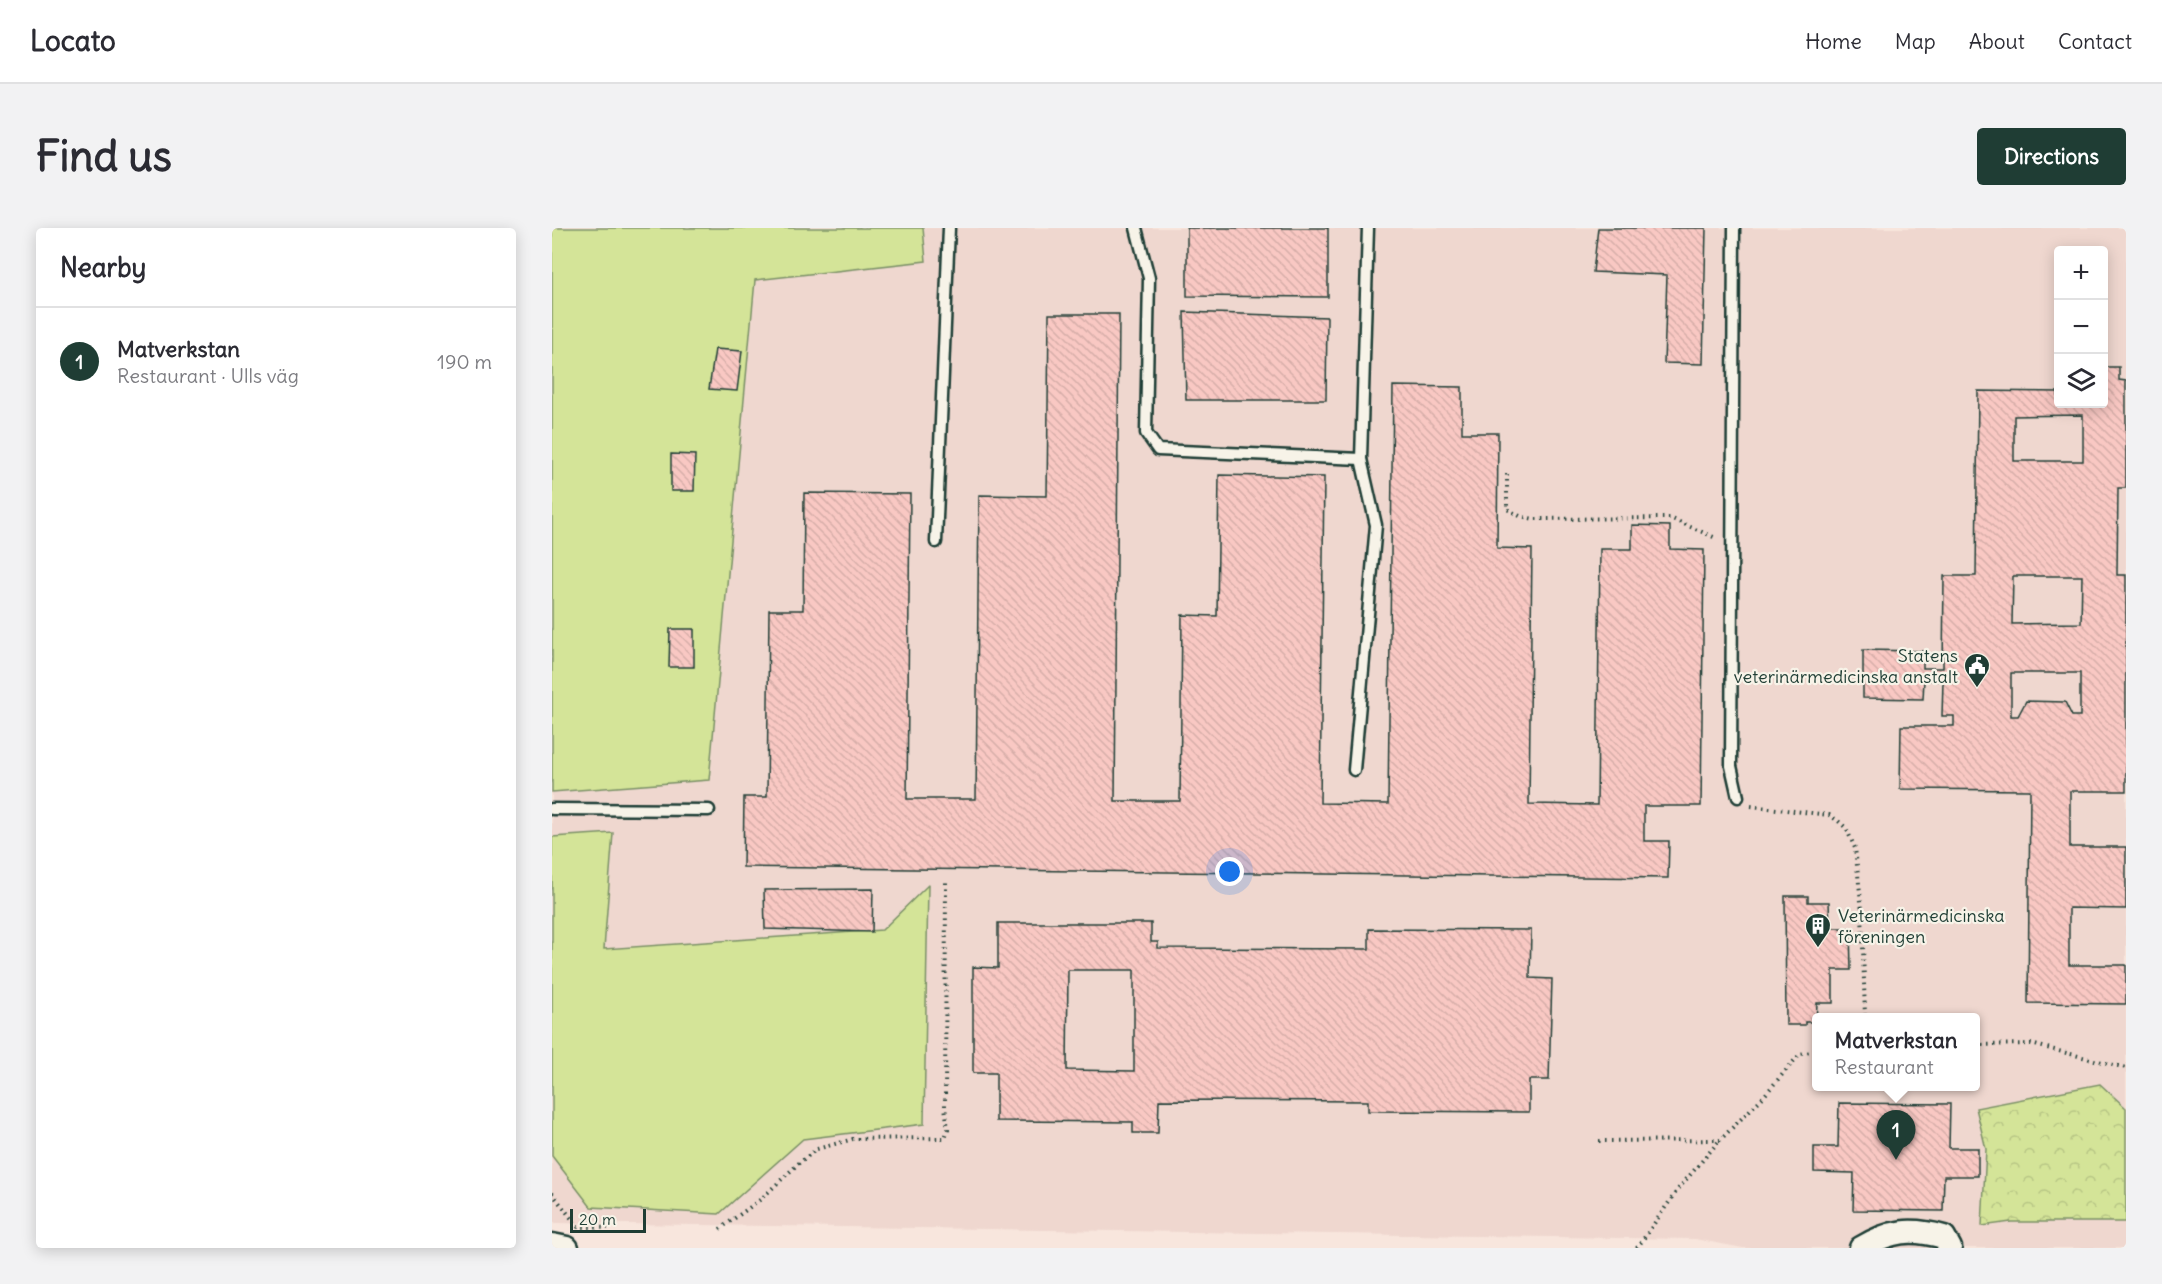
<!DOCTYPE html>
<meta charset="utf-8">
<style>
body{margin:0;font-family:Delius,sans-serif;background:#f2f2f3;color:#2b2b33}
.controls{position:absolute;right:18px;top:18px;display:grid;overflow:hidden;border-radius:6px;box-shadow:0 3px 15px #0003}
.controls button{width:54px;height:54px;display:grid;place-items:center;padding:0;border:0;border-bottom:2px solid #e1e1e2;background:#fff;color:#2b2b33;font:30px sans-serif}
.scale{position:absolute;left:18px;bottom:15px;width:76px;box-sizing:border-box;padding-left:6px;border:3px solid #1f3d34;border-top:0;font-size:16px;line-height:21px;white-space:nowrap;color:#1f3d34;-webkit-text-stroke:4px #f7f3e8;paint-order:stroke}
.you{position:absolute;left:678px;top:644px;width:21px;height:21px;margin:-15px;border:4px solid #fff;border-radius:50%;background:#1a73e8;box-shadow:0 0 0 9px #1a73e833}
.badge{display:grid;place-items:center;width:39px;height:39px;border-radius:50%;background:#1f3d34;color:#fff;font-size:20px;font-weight:700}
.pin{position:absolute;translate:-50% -50px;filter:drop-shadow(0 2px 3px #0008)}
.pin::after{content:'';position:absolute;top:32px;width:21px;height:18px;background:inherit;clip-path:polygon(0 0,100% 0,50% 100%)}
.popup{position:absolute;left:1260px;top:785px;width:168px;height:78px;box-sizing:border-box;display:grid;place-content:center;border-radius:6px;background:#fff;filter:drop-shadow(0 2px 4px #0005);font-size:20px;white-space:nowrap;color:#7c7c81}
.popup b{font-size:22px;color:#2b2b33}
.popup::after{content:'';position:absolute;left:50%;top:100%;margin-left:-12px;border:12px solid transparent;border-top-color:#fff}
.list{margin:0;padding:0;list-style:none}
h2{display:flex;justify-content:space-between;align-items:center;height:78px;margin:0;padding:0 24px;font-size:26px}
h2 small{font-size:20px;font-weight:400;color:#7c7c81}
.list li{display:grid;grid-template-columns:39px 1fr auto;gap:18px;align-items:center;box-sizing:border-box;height:108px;padding:0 24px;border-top:2px solid #e1e1e2}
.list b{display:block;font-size:22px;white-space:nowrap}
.list p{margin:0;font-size:20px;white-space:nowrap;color:#7c7c81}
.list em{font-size:20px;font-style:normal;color:#7c7c81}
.icon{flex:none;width:33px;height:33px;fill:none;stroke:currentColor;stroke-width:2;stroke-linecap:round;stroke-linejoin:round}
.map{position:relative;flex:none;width:1574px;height:1020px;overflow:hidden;border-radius:6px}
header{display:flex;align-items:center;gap:36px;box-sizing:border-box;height:84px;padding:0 30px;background:#fff;border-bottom:2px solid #e1e1e2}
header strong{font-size:28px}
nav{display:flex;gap:33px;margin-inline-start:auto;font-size:21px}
.intro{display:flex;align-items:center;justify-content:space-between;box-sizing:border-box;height:144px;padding:0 36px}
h1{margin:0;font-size:42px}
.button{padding:15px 27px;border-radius:6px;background:#1f3d34;color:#fff;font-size:21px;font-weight:700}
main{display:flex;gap:36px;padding:0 36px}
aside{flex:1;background:#fff;border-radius:6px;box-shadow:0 3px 15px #0003}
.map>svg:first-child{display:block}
.built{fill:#efd7cf;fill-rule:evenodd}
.green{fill:#d4e498;stroke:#7a9066;stroke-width:1.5}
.forest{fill:url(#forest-crowns);stroke:#7a9066;stroke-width:1.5}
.building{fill:url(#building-back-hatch);stroke:#1f3d34;stroke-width:1.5;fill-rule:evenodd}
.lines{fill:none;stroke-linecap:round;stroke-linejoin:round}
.lane-casing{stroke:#1f3d34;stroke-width:15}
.street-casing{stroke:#1f3d34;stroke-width:27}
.path{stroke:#1f3d34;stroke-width:4;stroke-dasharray:1.5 4.5;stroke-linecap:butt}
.lane{stroke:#f7f3e8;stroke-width:10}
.street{stroke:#f7f3e8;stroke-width:22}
.labels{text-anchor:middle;stroke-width:4.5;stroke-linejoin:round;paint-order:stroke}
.poi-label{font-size:18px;fill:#1f3d34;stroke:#f7f3e8;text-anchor:end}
</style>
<header>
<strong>Locato</strong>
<nav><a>Home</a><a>Map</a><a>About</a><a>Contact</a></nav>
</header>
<div class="intro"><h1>Find us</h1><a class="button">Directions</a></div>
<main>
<aside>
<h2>Nearby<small></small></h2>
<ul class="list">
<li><span class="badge">1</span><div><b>Matverkstan</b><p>Restaurant · Ulls väg</p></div><em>190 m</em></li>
</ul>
</aside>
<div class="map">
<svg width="1574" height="1020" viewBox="0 0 1574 1020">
<defs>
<pattern id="forest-crowns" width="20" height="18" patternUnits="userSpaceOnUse" patternTransform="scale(1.5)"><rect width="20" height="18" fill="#d4e498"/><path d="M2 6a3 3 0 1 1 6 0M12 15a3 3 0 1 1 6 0" fill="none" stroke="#b6c484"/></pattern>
<pattern id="building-back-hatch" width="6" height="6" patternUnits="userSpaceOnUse" patternTransform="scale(1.5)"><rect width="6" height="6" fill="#f9c8c3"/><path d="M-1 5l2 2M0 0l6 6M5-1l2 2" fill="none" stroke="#d5ada8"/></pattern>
</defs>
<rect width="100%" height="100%" fill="#f8e6dd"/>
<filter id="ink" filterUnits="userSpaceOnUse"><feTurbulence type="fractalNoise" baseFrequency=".0167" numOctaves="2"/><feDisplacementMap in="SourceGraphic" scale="12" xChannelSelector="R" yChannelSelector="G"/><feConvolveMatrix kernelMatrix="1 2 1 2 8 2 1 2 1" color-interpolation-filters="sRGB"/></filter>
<g filter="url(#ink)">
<!-- built -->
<path class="built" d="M0,0H1574V1020H1191L1143,1011L0,995ZM1506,22H1552V176H1506ZM1264,790H1424V858H1264Z"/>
<!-- green -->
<g class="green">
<path d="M0,0H371L374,33L203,52L157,552L0,564Z"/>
<path d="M61,605L52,721L330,702L376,657L372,896L251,911L167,986L39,979L0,928V609Z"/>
</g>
<!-- forest -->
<path class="forest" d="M1548,856L1574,880V994H1459L1430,998L1434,921L1424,880Z"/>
<!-- building -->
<g class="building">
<path d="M635,0H776V69L635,68Z"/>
<path d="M1046,0H1154L1151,136L1112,135L1115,47L1041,44Z"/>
<path d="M632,84L775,89L774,172H634Z"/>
<path d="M497,86H567L563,573H628L630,387L665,388L667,247L772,249L768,575L836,576L841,158L910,159V205H946L945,320L980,321L977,576L1045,577L1048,321H1080V297L1118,298V321L1152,322L1149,578H1092V613H1117L1116,650L191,639L192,569H215L217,382H251L252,265L358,266L355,571H424L427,267L495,268Z"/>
<path d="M163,121L190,123L185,163L157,161Z"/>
<path d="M1552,139H1567V152L1574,153V260H1566L1565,347H1574V563H1518V619H1574V681L1517,680V737H1574V776L1476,775L1478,562L1348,561L1349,498H1402V488H1390L1391,453L1372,452L1371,471L1311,470V422L1371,423V440H1391L1392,348H1424L1426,163L1506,164V176H1552ZM1531,187V233H1462V188ZM1461,348H1530L1529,395L1460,396ZM1459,445H1528V488H1520L1513,474L1474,473L1466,488H1459Z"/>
<path d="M119,226L143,227L142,263H119Z"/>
<path d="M118,401H142V439H117Z"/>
<path d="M321,661L320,704L213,701L212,662Z"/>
<path d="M1233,668H1256V674H1277L1278,700H1298L1299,742H1281V775H1265L1264,794H1253V797H1234Z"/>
<path d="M446,695H599V714H606V720L817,721V701L979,702L978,750L1000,751L997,852H977V884L816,883V873L607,872L606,905H581V894L444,893V845H421V739L446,740ZM516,742H582V843L515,842Z"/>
<path d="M1287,875L1398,876L1397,920H1426V948H1392L1391,983L1301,982L1302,945L1262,944V919H1286Z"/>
</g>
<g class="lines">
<defs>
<g id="lane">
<path d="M584,0L597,50L594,205L606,222L809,231"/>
<path d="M1182,0L1179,538L1186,569"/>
<path d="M384,314L397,0"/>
<path d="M802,542L824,297L809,231L816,0"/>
<path d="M0,581L157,582"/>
</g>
<g id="street">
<path d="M0,1017L15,1020"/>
<path d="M1309,1020C1339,1002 1359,1000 1392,1009L1398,1020"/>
</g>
</defs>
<!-- lane casing -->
<use href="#lane" class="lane-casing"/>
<!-- street casing -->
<use href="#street" class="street-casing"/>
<!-- path -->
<g class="path">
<path d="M955,246V281L968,288L982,291L1118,290L1164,310"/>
<path d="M1199,578L1277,587L1285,592L1294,600L1303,620L1310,682L1313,790"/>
<path d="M1424,817L1479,816L1574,840"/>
<path d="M1047,913L1168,912L1211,869L1248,826L1264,823"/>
<path d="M0,965L26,999L56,1000"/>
<path d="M168,1001L209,971L247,935L265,921L301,911L393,910L396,901L393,879L394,654"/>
<path d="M1085,1020L1127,960L1167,913"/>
</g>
<!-- lane -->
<use href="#lane" class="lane"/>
<!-- street -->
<use href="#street" class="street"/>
</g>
</g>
<!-- icons -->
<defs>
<symbol id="civic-pin" viewBox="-11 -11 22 30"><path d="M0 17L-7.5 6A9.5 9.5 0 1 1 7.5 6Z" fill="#1f3d34" stroke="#f7f3e8"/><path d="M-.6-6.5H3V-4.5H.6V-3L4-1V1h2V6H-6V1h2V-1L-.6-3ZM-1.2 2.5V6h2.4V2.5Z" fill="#fff"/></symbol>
<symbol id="building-pin" viewBox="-11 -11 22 30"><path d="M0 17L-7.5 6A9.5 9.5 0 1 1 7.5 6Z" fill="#1f3d34" stroke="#f7f3e8"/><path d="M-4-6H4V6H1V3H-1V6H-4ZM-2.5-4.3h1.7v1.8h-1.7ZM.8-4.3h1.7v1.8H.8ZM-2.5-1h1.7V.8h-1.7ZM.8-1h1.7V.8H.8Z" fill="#fff"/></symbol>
</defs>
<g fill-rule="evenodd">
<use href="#civic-pin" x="1410" y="423" width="30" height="40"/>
<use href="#building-pin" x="1251" y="683" width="30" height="40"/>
</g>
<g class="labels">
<!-- poi labels -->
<g class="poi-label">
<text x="1406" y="434">Statens<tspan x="1406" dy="21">veterinärmedicinska anstalt</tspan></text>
<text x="1286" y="694" text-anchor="start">Veterinärmedicinska<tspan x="1286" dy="21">föreningen</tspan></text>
</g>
</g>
</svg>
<div class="controls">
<button>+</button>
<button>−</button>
<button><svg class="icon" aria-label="layers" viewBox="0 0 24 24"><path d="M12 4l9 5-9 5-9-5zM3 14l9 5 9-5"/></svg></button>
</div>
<div class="scale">20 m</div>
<div class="you"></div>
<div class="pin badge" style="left:1344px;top:932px">1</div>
<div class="popup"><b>Matverkstan</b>Restaurant</div>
</div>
</main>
